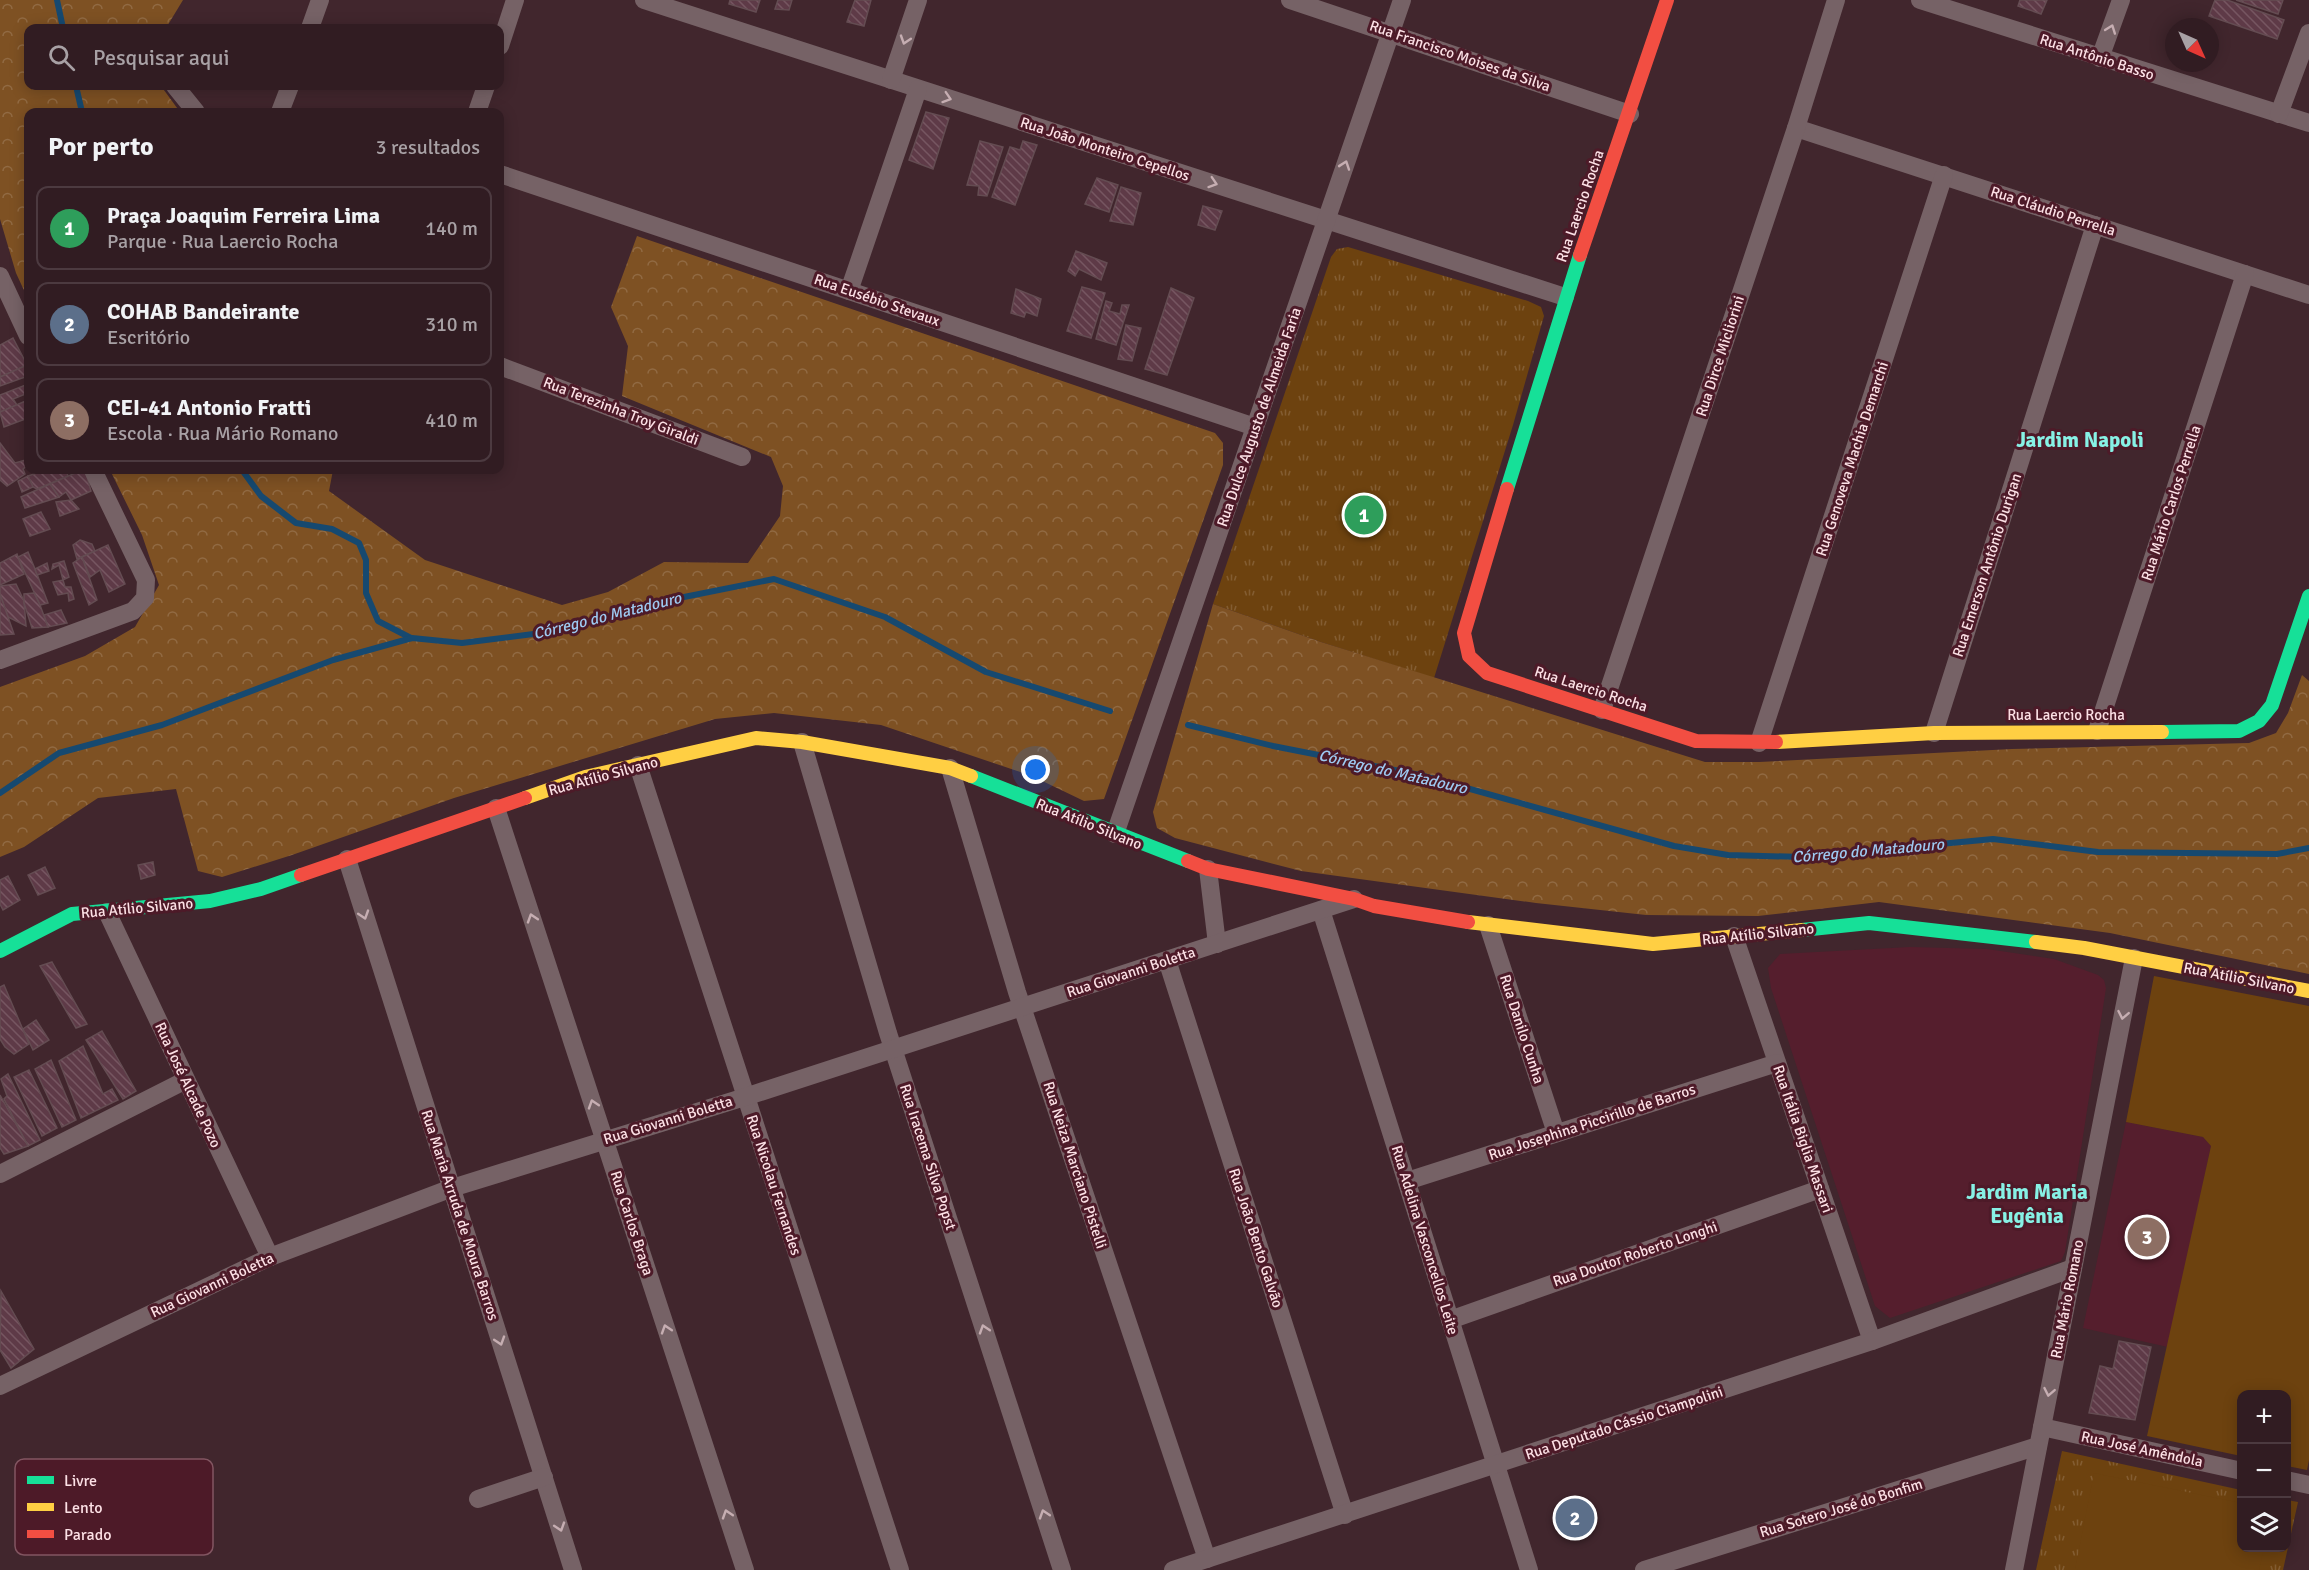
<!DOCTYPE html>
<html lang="pt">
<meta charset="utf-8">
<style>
body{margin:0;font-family:Signika,sans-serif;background:#3d292f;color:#f1f3f6}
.controls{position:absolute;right:18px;bottom:18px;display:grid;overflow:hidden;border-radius:12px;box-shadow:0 3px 15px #0003}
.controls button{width:54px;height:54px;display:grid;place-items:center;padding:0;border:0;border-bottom:2px solid #4c3a40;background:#311c22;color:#f1f3f6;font:30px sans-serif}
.compass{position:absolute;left:2165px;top:18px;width:54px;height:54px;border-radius:50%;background:#311c22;box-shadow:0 3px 15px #0003;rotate:135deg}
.you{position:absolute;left:1036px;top:770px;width:21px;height:21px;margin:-15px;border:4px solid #fff;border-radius:50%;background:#1a73e8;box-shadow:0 0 0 9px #1a73e833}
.badge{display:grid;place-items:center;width:39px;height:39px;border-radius:50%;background:#bb9fa5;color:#fff;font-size:20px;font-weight:700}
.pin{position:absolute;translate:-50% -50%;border:3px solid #fff;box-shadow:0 2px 6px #0006}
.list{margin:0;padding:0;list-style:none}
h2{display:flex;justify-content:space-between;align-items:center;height:78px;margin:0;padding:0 24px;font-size:26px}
h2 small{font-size:20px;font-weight:400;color:#a8a1a5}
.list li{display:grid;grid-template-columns:39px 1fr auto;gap:18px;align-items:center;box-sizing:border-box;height:84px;margin:0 12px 12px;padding:0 12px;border:2px solid #4c3a40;border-radius:12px}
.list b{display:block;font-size:22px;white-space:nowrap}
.list p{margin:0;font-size:20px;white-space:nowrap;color:#a8a1a5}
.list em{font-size:20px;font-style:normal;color:#a8a1a5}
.icon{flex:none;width:33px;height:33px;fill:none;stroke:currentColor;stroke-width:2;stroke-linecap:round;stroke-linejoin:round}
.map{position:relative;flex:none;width:2309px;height:1570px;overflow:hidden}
.search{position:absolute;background:#311c22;box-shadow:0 3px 15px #0003;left:24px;top:24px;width:480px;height:66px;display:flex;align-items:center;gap:15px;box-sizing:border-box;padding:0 21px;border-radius:12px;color:#a8a1a5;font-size:22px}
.panel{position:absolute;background:#311c22;box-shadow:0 3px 15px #0003;left:24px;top:108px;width:480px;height:366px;border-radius:12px}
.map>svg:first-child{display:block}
.built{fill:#551e2d}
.grass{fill:url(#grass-tufts)}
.forest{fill:url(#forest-crowns)}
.pitch{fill:#6d420f}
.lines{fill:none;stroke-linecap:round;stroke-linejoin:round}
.stream{stroke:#164970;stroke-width:6}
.building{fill:url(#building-back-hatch);stroke:#644c52;stroke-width:1.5}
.street{stroke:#766266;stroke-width:18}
.fast{stroke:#16e098;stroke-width:14}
.slow{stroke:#ffcf43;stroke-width:14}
.jam{stroke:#f24e42;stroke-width:14}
.oneway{stroke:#c6aeb2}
.labels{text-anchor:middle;stroke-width:6;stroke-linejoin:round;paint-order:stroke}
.street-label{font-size:15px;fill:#fce0e5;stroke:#4d1a28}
.water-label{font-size:16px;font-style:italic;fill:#9ecaf2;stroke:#4d1a28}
.district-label{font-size:21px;font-weight:bold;fill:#87f1e5;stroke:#4d1a28}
.key{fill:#4d1a28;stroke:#825561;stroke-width:1.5}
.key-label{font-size:16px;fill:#fce0e5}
</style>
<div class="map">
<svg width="2309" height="1570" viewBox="0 0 2309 1570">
<defs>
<pattern id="grass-tufts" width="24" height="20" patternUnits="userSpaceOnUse" patternTransform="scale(1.5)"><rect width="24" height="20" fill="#6d420f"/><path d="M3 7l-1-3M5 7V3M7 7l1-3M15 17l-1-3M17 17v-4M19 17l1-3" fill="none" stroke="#835d32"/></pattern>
<pattern id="forest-crowns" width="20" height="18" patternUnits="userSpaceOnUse" patternTransform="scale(1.5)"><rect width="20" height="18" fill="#7e5123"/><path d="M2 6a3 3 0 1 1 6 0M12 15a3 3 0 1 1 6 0" fill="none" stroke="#916a43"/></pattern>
<pattern id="building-back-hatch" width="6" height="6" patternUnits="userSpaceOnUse" patternTransform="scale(1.5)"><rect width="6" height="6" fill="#5e3a47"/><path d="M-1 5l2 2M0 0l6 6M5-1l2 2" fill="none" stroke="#765661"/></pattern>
</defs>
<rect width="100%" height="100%" fill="#41262d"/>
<!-- built -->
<g class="built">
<path d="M1910,947L1987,949L2054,959L2098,975L2104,980L2106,988L2065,1252L2061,1261L1890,1318L1875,1306L1771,988L1768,968L1780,954Z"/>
<path d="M2126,1122L2203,1137L2211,1146L2168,1347L2083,1328Z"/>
</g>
<!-- grass -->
<g class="grass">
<path d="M1348,247L1528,301L1541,307L1544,316L1513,425L1434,678L1321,642L1213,604L1331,257L1337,249Z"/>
<path d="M2062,1451L2241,1490L2242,1548H2286L2287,1500L2298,1502L2283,1570H2036Z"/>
</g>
<!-- forest -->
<g class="forest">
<path d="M0,0H183L166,28H28V86H161L180,112H28V299L16,273L0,219Z"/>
<path d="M637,236L1215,433L1223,443V465L1104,799L1084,801L1032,776L881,725L774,713L715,719L454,798L292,855L222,877L198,871L176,789L98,798L24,847L0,857V687L85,656L135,627L159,585L142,535L110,470H333L329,491L425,560L562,605L608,592L664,562L748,563L780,516L783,486L771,457L622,396L628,346L611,307Z"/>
<path d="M1213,604L1321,642L1705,762H1759L2012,749L2249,743L2276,733L2288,713L2302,675L2309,681V974L2110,933L1879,902L1758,916L1646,915L1536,903L1301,871L1175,838L1157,828L1153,812Z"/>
</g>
<!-- pitch -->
<g class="pitch">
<path d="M2154,976L2309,1006V1460L2307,1470L2287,1466L2286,1394H2242L2241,1456L2147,1436L2211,1146L2203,1137L2126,1122Z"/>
<path d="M2094,1473L2241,1503L2242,1548H2264L2259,1570H2075Z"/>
</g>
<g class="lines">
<!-- stream -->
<g class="stream">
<path d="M57,0L63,28"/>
<path d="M76,86L82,112"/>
<path d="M242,470L261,496L296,523L332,529L359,543L366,560V593L378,621L411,638"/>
<path d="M1188,725L1273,746L1420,775L1674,846L1728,855L1803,857L1993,839L2098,852L2277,854L2309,848"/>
<path d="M0,793L59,753L162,725L333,660L412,638L462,643L549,632L679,598L774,579L885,617L986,672L1110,711"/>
</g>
</g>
<!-- building -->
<g class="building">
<path d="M730,0H760L756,12L729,4Z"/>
<path d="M778,0H792L789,10L775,9Z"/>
<path d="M855,0H871L864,26L847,22Z"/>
<path d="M2020,0H2047L2041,14L2018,6Z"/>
<path d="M2215,0H2227L2284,20L2277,39L2209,16Z"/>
<path d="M2236,0H2283L2278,14Z"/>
<path d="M926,112L949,118L933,169L909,160Z"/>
<path d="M980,141L1003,147L987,196L978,195L979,186L967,185Z"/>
<path d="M1023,141L1037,145L1015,205L992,197L1010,147L1020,150Z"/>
<path d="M1097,178L1118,185L1109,212L1085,204Z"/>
<path d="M1121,187L1141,193L1133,225L1110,221Z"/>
<path d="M1203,206L1222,211L1215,230L1198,225Z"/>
<path d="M1076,251L1107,263L1101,280L1079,269L1075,276L1068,271Z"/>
<path d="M1082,287L1105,293L1091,338L1067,331Z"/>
<path d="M1171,288L1194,298L1167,375L1145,369Z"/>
<path d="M1016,289L1041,299L1037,316L1026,312L1024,317L1011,313Z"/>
<path d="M1106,301L1112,303L1109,311L1120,314L1122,305H1129L1116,345L1096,339Z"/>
<path d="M1126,325L1141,328L1132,361L1118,359Z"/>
<path d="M13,338L27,365L0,377V345Z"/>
<path d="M27,365L28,376L0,386V377Z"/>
<path d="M28,384V393L13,399L17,405L0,412V395Z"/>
<path d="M28,400V418L4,427L0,412Z"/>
<path d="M0,443L15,463L26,460L28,465L23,469L25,474L7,486L0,480Z"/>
<path d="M46,470H66L68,476L37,489L33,487L28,476Z"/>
<path d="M82,470H85L91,491L71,500L66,492L59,497L50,484Z"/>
<path d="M28,476L33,487L22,492L18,481Z"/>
<path d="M50,484L59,497L25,508L21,497Z"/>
<path d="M71,500L79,509L60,516L56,502Z"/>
<path d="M41,512L50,529L30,536L23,519Z"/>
<path d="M80,540L92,544L95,551L77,559L73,545Z"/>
<path d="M108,545L125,584L109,592L100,570L90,577L82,557Z"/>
<path d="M28,552L35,569L48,603L40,605L18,557Z"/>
<path d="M17,554L24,574L0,585V563Z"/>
<path d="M82,557L97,600L89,605L73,563Z"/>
<path d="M64,561L69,577L63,580L59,565L52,569L53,564Z"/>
<path d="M47,563L49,571L37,575L35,569Z"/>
<path d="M63,580L65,587H71L74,599L69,601L68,593L58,595L53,582Z"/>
<path d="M16,584L24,601L26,626L8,617L0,594V586Z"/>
<path d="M34,593L40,605L48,627L32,628L24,603V594Z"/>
<path d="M0,594L8,617L14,634L0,635Z"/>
<path d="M61,610L67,623L48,627L44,615Z"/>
<path d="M153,862L155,875L141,879L138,865Z"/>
<path d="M45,867L55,888L38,895L28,875Z"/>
<path d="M8,876L20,900L3,910L0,904V880Z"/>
<path d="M52,962L87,1024L76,1028L40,966Z"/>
<path d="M4,985L29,1044L14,1054L5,1047L0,1039V987Z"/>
<path d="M36,1020L49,1040L33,1050L23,1029Z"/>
<path d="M102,1031L136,1091L123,1099L86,1040Z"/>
<path d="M83,1046L103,1094L112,1089L118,1100L81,1118L59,1061Z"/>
<path d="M51,1060L76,1120L62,1127L35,1069Z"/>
<path d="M29,1070L57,1128L42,1136L14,1077Z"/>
<path d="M8,1074L40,1140L28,1146L4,1099L7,1096L1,1079Z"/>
<path d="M0,1095L28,1146L4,1154L0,1148Z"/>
<path d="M1,1291L34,1349L11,1368L0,1350Z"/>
<path d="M2119,1341L2151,1347L2135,1420L2089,1413L2100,1366L2113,1369Z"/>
</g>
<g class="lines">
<!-- street -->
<g class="street">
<path d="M644,0L1565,297"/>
<path d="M1290,0L1630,114"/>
<path d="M1920,0L2309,123"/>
<path d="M310,28L320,0"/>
<path d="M500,46L515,0"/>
<path d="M2100,58L2121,0"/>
<path d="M891,80L918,0"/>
<path d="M175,86L196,112"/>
<path d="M280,112L290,86"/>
<path d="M477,112L486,86"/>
<path d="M2279,114L2309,33"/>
<path d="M1796,128L2309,295"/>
<path d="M500,174L1255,427"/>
<path d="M0,276L28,336"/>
<path d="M849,291L918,89"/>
<path d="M500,366L742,457"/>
<path d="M0,660L133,611L145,598L146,580L93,470"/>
<path d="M1602,710L1796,128L1836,0"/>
<path d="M2097,731L2245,274"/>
<path d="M1934,733L2095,225"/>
<path d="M802,742L888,1033L1062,1570"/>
<path d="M1759,743L1944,175"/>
<path d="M638,765L900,1570"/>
<path d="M950,768L1017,992L1207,1559"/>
<path d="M496,808L745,1570"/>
<path d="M1115,834L1402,0"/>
<path d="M347,859L573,1570"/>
<path d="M1208,869L1217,944"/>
<path d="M1321,910L1529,1570"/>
<path d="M107,912L270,1257"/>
<path d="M1488,925L1556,1133"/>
<path d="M1734,936L1872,1341"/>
<path d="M1167,960L1345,1515"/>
<path d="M0,1174L186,1080"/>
<path d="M1407,1181L1777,1063"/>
<path d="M1450,1320L1820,1189"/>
<path d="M0,1386L270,1257L452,1188L745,1097L1354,899"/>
<path d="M2042,1427L2242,1471"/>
<path d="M2286,1480L2309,1485"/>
<path d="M478,1499L544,1477"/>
<path d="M1173,1570L1872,1341L2073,1268"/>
<path d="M1644,1570L2038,1446"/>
<path d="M2014,1570L2134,958"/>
</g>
<!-- fast -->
<g class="fast">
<path d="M1507,489L1580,255"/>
<path d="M2162,732L2239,731L2259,721L2272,705L2309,596"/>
<path d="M971,776L1188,861"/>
<path d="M1802,930L1869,923L2036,942"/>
<path d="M0,951L72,914L210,901L261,889L301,875"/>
</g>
<!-- slow -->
<g class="slow">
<path d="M1776,742L1934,733L2162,732"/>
<path d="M525,798L585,777L756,738L802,742L950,768L971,776"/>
<path d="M1468,922L1653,944L1802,930"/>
<path d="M2036,942L2084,948L2309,991"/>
</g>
<!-- jam -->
<g class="jam">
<path d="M1580,255L1667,0"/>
<path d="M1507,489L1464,633L1469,656L1487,673L1696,741L1776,742"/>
<path d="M1188,861L1208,869L1354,899L1374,906L1468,922"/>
<path d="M301,875L525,798"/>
</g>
</g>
<!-- one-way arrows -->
<defs><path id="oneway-chevron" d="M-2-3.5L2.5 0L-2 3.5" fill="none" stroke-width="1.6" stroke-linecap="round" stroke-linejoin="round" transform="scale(1.5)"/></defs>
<g class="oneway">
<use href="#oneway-chevron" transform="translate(2111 29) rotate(-70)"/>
<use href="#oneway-chevron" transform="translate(905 40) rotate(108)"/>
<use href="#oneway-chevron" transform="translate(947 98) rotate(18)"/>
<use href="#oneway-chevron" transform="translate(1345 165) rotate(-71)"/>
<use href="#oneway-chevron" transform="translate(1213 183) rotate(18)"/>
<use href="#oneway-chevron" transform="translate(364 915) rotate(72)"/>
<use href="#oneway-chevron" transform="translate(532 918) rotate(-108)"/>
<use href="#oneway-chevron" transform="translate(2123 1015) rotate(101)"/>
<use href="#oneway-chevron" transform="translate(593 1104) rotate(-108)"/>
<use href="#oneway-chevron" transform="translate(666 1329) rotate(-108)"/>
<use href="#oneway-chevron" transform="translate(984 1329) rotate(-108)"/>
<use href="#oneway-chevron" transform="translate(500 1341) rotate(72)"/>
<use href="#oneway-chevron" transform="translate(2049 1392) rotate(101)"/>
<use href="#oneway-chevron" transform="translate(727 1514) rotate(-108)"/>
<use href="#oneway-chevron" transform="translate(1044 1514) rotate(-108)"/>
<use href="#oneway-chevron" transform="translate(560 1527) rotate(72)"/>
</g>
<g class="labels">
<!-- street labels -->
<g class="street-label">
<text transform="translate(1460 56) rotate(19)" y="5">Rua Francisco Moises da Silva</text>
<text transform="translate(2097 57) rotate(18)" y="5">Rua Antônio Basso</text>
<text transform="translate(1105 149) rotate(18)" y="5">Rua João Monteiro Cepellos</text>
<text transform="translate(1580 206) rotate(-71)" y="5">Rua Laercio Rocha</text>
<text transform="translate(2053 211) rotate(18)" y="5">Rua Cláudio Perrella</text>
<text transform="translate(877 300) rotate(19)" y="5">Rua Eusébio Stevaux</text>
<text transform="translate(1720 356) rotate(-72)" y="5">Rua Dirce Micliorini</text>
<text transform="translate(621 411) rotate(21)" y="5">Rua Terezinha Troy Giraldi</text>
<text transform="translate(1259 417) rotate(-71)" y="5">Rua Dulce Augusto de Almeida Faria</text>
<text transform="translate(1852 459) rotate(-72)" y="5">Rua Genoveva Machia Demarchi</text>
<text transform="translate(2171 503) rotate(-72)" y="5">Rua Mário Carlos Perrella</text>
<text transform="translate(1987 565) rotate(-72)" y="5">Rua Emerson Antônio Durigan</text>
<text transform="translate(1591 689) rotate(18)" y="5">Rua Laercio Rocha</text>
<text x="2066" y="720">Rua Laercio Rocha</text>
<text transform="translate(603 776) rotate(-15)" y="5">Rua Atílio Silvano</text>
<text transform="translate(1089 824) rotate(22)" y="5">Rua Atílio Silvano</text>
<text transform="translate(137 908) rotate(-5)" y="5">Rua Atílio Silvano</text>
<text transform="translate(1758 934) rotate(-6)" y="5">Rua Atílio Silvano</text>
<text transform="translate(1131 972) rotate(-18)" y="5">Rua Giovanni Boletta</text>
<text transform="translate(2239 978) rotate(11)" y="5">Rua Atílio Silvano</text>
<text transform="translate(1522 1029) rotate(72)" y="5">Rua Danilo Cunha</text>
<text transform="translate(188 1085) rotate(65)" y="5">Rua José Alcade Pozo</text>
<text transform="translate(668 1120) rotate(-17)" y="5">Rua Giovanni Boletta</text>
<text transform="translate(1592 1122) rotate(-18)" y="5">Rua Josephina Piccirillo de Barros</text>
<text transform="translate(1803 1139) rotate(71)" y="5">Rua Itália Biglia Massari</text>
<text transform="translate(928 1157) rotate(72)" y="5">Rua Iracema Silva Popst</text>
<text transform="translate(1075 1165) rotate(72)" y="5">Rua Neiza Marciano Pistelli</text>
<text transform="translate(774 1185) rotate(72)" y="5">Rua Nicolau Fernandes</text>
<text transform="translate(460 1215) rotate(72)" y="5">Rua Maria Arruda de Moura Barros</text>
<text transform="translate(632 1223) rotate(72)" y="5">Rua Carlos Braga</text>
<text transform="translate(1256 1238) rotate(72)" y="5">Rua João Bento Galvão</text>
<text transform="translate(1425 1240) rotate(73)" y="5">Rua Adelina Vasconcellos Leite</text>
<text transform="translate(1635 1254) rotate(-19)" y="5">Rua Doutor Roberto Longhi</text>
<text transform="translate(212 1285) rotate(-25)" y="5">Rua Giovanni Boletta</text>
<text transform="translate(2067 1299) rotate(-79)" y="5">Rua Mário Romano</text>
<text transform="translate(1624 1423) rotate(-18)" y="5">Rua Deputado Cássio Ciampolini</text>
<text transform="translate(2142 1449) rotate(12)" y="5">Rua José Amêndola</text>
<text transform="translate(1841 1508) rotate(-17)" y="5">Rua Sotero José do Bonfim</text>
</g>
<!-- water labels -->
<g class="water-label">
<text transform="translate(607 615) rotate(-14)" y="6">Córrego do Matadouro</text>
<text transform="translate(1393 771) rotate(13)" y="6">Córrego do Matadouro</text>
<text transform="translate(1868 850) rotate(-5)" y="6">Córrego do Matadouro</text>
</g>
<!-- district labels -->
<g class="district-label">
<text x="2080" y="447">Jardim Napoli</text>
<text x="2027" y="1199">Jardim Maria<tspan x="2027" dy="24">Eugênia</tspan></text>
</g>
</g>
<!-- legend -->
<rect x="15" y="1459" width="198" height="96" rx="9" class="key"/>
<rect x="27" y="1476" width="27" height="8" fill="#16e098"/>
<rect x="27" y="1503" width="27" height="8" fill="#ffcf43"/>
<rect x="27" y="1530" width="27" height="8" fill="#f24e42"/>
<g class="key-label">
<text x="64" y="1486">Livre</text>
<text x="64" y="1513">Lento</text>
<text x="64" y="1540">Parado</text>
</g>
</svg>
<div class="controls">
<button>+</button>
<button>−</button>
<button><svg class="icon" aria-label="layers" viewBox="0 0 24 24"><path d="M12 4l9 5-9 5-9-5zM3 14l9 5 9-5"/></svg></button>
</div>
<svg class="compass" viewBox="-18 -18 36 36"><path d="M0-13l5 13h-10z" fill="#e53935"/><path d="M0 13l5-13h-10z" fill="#a8a1a5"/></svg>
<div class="you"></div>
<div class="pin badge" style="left:1364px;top:515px;background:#2e9e5b">1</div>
<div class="pin badge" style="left:1575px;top:1518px;background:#5c6f8a">2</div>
<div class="pin badge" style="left:2147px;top:1237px;background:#8d6e63">3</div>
<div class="search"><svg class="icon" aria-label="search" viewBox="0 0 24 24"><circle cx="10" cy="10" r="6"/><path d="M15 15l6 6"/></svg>Pesquisar aqui</div>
<section class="panel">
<h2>Por perto<small>3 resultados</small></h2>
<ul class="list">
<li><span class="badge" style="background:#2e9e5b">1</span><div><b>Praça Joaquim Ferreira Lima</b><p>Parque · Rua Laercio Rocha</p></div><em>140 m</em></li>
<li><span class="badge" style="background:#5c6f8a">2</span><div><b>COHAB Bandeirante</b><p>Escritório</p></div><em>310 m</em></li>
<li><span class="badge" style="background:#8d6e63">3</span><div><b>CEI-41 Antonio Fratti</b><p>Escola · Rua Mário Romano</p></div><em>410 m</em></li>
</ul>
</section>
</div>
